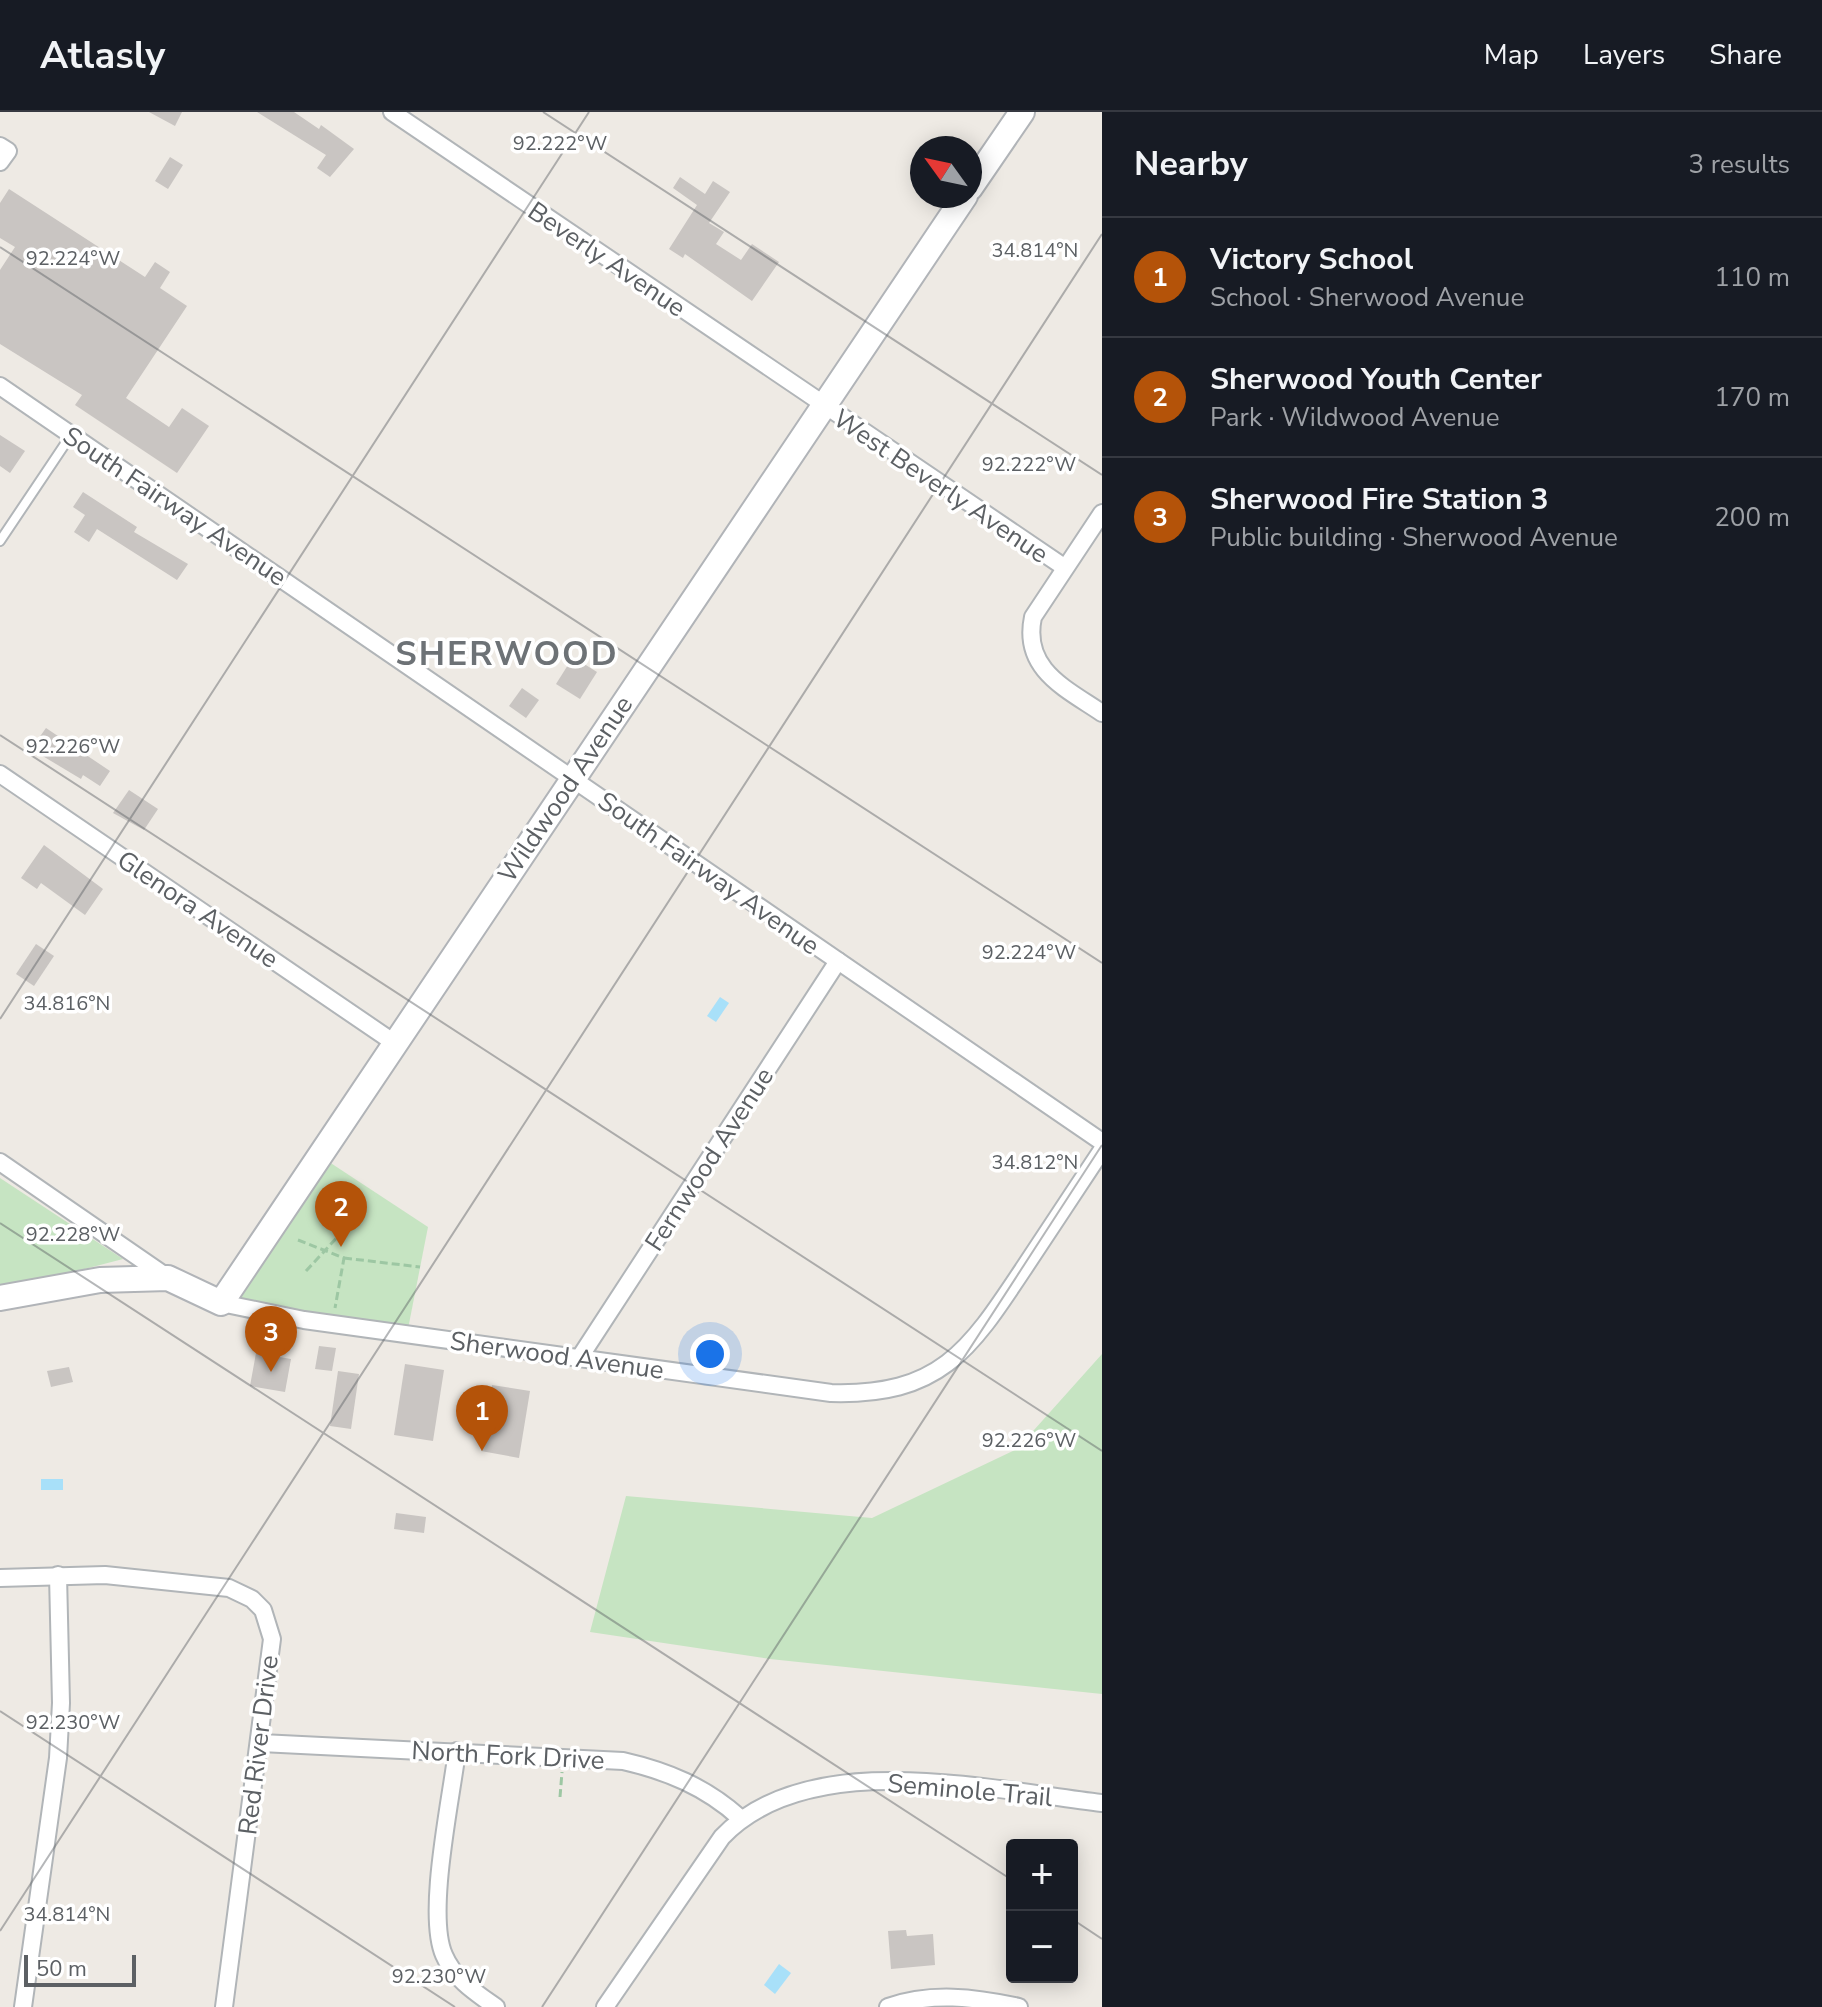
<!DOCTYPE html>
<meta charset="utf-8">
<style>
body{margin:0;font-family:"Nunito Sans",sans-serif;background:#242831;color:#f1f3f6}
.controls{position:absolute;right:24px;bottom:24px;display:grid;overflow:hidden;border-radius:8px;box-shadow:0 4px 20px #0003}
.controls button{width:72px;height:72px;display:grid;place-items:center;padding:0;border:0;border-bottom:2px solid #363941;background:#171b24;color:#f1f3f6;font:40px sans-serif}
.compass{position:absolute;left:910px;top:24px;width:72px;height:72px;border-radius:50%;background:#171b24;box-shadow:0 4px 20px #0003;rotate:303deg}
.scale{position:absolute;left:24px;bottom:20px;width:112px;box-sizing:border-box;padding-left:8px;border:4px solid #5c6064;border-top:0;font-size:22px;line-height:28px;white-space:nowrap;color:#5c6064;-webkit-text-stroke:6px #fff;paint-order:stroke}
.you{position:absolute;left:710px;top:1242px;width:28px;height:28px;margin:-20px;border:6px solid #fff;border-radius:50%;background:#1a73e8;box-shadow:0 0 0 12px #1a73e833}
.badge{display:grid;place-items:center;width:52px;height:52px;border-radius:50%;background:#b45309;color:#fff;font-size:26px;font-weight:700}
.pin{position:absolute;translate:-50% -66px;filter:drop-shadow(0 2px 4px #0008)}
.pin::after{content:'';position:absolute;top:42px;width:28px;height:24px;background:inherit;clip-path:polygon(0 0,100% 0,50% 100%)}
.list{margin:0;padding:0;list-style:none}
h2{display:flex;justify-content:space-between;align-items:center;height:104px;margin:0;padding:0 32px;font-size:34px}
h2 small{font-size:26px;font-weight:400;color:#9ea1a6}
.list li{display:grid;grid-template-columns:52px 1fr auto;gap:24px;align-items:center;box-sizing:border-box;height:120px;padding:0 32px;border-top:2px solid #363941}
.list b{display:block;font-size:30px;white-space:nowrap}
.list p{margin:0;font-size:26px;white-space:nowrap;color:#9ea1a6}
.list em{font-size:26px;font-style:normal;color:#9ea1a6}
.map{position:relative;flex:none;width:1102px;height:1895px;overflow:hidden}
header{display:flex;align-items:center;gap:48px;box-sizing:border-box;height:112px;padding:0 40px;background:#171b24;border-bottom:2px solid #363941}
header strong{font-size:38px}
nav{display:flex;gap:44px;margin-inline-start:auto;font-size:28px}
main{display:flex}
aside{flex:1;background:#171b24}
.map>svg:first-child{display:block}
.green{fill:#c6e4c2}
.water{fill:#a8e0f9}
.building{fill:#c9c5c2}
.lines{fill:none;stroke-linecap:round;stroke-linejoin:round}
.lane-casing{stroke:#b1b5b8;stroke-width:12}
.street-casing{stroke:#b1b5b8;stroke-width:20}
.secondary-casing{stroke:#b1b4b8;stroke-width:28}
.path{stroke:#9dc7a3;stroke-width:3;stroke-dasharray:8 4;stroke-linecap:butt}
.lane{stroke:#fff;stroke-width:8}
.street{stroke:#fff;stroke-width:16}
.secondary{stroke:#fff;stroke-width:24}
.ticks{fill:none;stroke:#5c6064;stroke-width:2;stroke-opacity:0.45}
.labels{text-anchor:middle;stroke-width:7;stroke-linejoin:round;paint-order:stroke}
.street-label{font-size:26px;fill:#5c6064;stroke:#fff}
.district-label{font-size:34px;font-weight:bold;letter-spacing:2px;fill:#6d7276;stroke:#fff}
.ticks-label{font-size:20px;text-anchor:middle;fill:#5c6064;stroke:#fff;stroke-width:7;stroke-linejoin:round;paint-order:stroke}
</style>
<header>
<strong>Atlasly</strong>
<nav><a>Map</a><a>Layers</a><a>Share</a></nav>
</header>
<main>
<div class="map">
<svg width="1102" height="1895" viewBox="0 0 1102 1895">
<rect width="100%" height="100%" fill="#eeeae4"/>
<!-- green -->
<g class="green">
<path d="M320,1044L428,1115L407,1222L221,1191Z"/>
<path d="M0,1066L123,1147L0,1179Z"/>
<path d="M1102,1242V1582L770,1547L590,1520L626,1384L872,1406L1017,1337Z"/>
</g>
<!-- water -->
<g class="water">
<path d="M720,885L729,891L716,910L707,904Z"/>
<rect x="41" y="1367" width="22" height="11"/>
<path d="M779,1852L791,1861L775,1882L764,1873Z"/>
</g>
<!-- building -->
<g class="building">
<path d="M149,0H182L175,14Z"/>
<path d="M257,0H294L319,17L321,13L354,37L330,65L317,56L326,43Z"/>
<path d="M170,45L183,53L168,77L155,69Z"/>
<path d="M680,65L705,82L713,69L730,80L709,111L724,120L716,132L741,148L752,132L779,150L752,189L685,142L683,146L669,137L697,93L673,76Z"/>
<path d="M9,77L145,165L155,150L170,160L160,176L187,194L126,286L169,315L182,296L209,314L177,361L75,293L82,283L0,232V158L15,135L0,126V91Z"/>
<path d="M0,323L25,339L10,361L0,354Z"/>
<path d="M83,380L137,415L134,420L188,452L177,468L97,417L89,430L74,420L85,403L73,395Z"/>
<path d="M573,545L597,560L580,587L556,572Z"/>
<path d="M522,576L539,588L526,606L509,594Z"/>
<path d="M46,616L110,659L100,674L83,663L81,667L31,637Z"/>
<path d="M129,678L158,697L144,718L113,701Z"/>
<path d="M44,733L103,777L85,803L41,771L37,777L21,766Z"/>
<path d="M36,832L54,844L34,874L16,862Z"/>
<path d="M319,1234L336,1236L332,1259L315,1257Z"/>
<path d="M256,1241L291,1247L285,1280L250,1274Z"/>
<path d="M405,1252L444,1258L433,1329L394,1323Z"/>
<path d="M69,1255L73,1270L51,1275L47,1259Z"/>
<path d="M338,1259L359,1262L351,1317L330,1314Z"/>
<path d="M492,1273L530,1279L519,1346L481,1339Z"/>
<path d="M396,1401L426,1405L424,1421L394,1417Z"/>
<path d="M906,1818L907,1824L933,1822L935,1853L891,1857L888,1819Z"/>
</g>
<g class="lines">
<defs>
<path id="lane" d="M0,429L71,323"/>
<g id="street">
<path d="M392,0L1064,455"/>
<path d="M0,34L8,39L0,50"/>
<path d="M0,274L1102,1030"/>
<path d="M1102,401L1033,505C1022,557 1065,576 1102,601"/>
<path d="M0,662L396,932"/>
<path d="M0,1050L167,1165"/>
<path d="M221,1191L304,1208L831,1281C940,1284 969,1239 1024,1156C1050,1117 1076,1077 1102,1038"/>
<path d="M580,1245L838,849"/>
<path d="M0,1466L105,1463L229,1476L252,1487L263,1498L272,1527L224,1895"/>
<path d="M261,1631L623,1649C667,1659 706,1675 740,1706"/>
<path d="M457,1639C451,1688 426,1802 444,1843C454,1867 476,1881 496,1895"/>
<path d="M23,1895L58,1646L61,1591L58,1463"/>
<path d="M605,1895L722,1725C809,1634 991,1678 1102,1691"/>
<path d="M888,1895C930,1880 975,1885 1019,1895"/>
</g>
<g id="secondary">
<path d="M970,76L1022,0"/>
<path d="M0,1186L100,1168L168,1166L221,1191L965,84"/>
</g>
</defs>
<!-- lane casing -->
<use href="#lane" class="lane-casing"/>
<!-- street casing -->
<use href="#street" class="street-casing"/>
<!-- secondary casing -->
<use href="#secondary" class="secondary-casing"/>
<!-- path -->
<g class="path">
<path d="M298,1128L344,1146L335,1196"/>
<path d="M344,1146L420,1155"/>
<path d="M306,1159L343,1119"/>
<path d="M560,1685L562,1660"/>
</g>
<!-- lane -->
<use href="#lane" class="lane"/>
<!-- street -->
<use href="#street" class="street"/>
<!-- secondary -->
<use href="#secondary" class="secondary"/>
</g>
<!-- ticks -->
<path class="ticks" d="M543,0L1102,363M0,135L1102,851M0,623L1102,1339M0,907L589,0M0,1111L1012,1768M0,1599L455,1895M1072,1807L1102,1827M0,1819L1102,122M542,1895L1102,1033"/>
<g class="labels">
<!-- street labels -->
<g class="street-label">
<text transform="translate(607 147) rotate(34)" y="9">Beverly Avenue</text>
<text transform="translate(941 374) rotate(34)" y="9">West Beverly Avenue</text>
<text transform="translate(175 394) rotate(34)" y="9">South Fairway Avenue</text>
<text transform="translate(565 677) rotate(-56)" y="9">Wildwood Avenue</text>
<text transform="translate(709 761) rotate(35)" y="9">South Fairway Avenue</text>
<text transform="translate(198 797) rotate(34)" y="9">Glenora Avenue</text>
<text transform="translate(709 1047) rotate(-57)" y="9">Fernwood Avenue</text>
<text transform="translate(557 1243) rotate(8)" y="9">Sherwood Avenue</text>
<text transform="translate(258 1633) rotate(-83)" y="9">Red River Drive</text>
<text transform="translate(508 1643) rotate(3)" y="9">North Fork Drive</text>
<text transform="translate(970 1678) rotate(5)" y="9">Seminole Trail</text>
</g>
<!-- district labels -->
<g class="district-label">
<text x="507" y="553">SHERWOOD</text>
</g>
</g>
<g class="ticks-label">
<text x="560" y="38">92.222°W</text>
<text x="1035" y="145">34.814°N</text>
<text x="73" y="153">92.224°W</text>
<text x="1029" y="359">92.222°W</text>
<text x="73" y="641">92.226°W</text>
<text x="1029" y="847">92.224°W</text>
<text x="67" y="898">34.816°N</text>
<text x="1035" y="1057">34.812°N</text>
<text x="73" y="1129">92.228°W</text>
<text x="1029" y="1335">92.226°W</text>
<text x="73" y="1617">92.230°W</text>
<text x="67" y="1809">34.814°N</text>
<text x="439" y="1871">92.230°W</text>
</g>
</svg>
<div class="controls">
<button>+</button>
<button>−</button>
</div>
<svg class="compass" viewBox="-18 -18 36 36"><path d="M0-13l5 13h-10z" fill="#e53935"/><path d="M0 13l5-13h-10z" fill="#9ea1a6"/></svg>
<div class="scale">50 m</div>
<div class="you"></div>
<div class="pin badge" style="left:482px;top:1339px">1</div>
<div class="pin badge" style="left:341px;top:1135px">2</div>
<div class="pin badge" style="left:271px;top:1260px">3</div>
</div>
<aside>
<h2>Nearby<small>3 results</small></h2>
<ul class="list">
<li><span class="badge">1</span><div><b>Victory School</b><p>School · Sherwood Avenue</p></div><em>110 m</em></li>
<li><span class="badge">2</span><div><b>Sherwood Youth Center</b><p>Park · Wildwood Avenue</p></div><em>170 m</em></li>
<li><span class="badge">3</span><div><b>Sherwood Fire Station 3</b><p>Public building · Sherwood Avenue</p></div><em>200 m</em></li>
</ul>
</aside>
</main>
